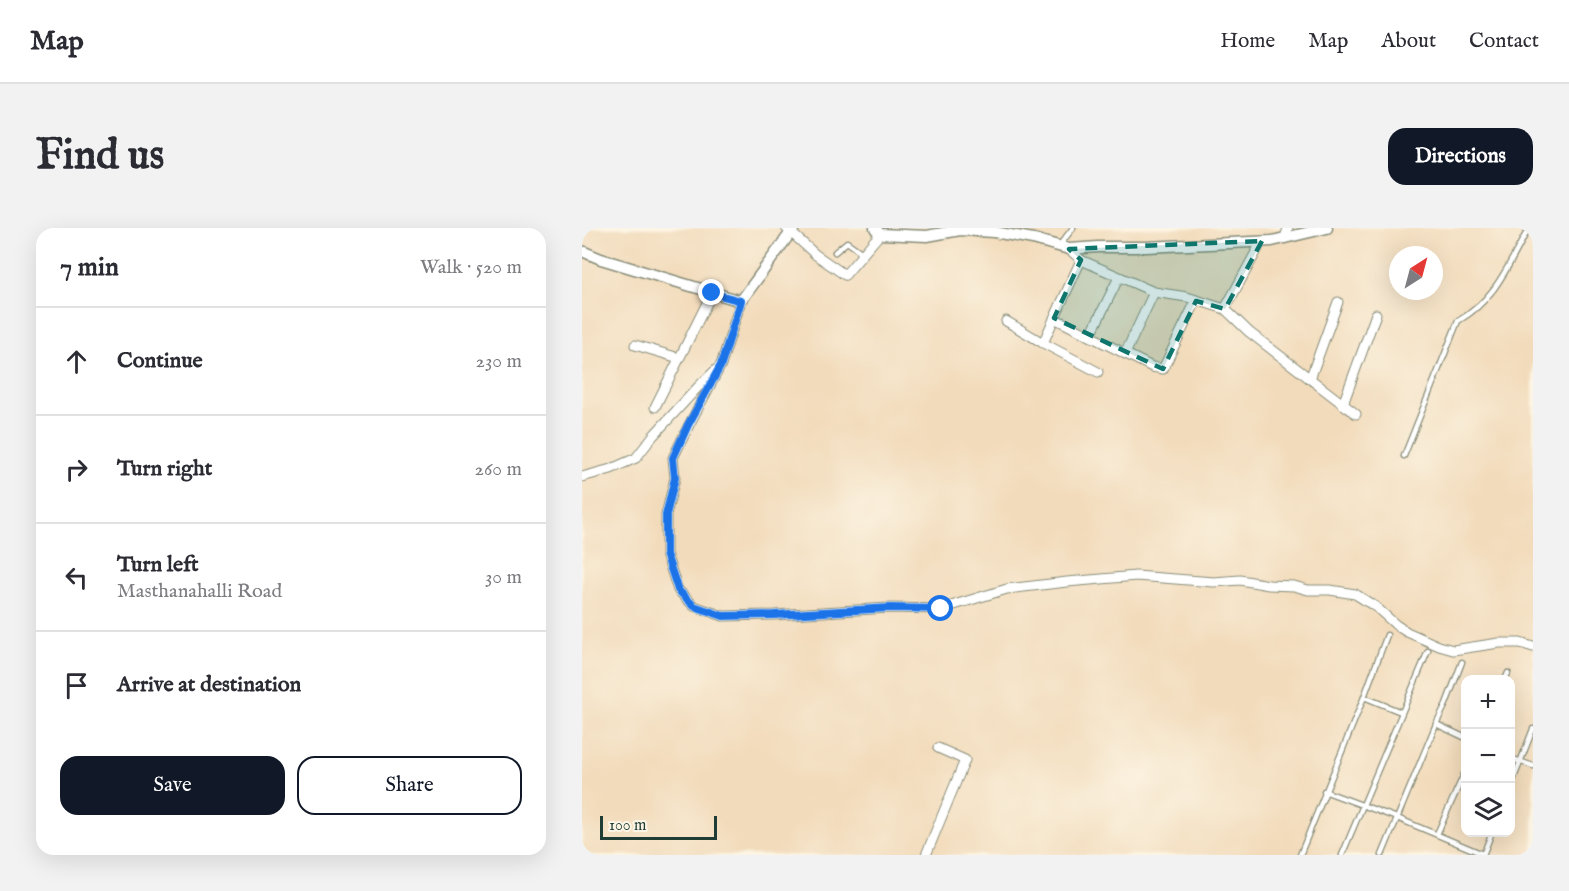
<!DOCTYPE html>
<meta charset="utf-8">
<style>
body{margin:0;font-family:"IM FELL English",serif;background:#f2f2f3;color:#2b2b33}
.controls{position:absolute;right:18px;bottom:18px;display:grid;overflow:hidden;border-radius:12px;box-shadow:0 6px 24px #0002}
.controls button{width:54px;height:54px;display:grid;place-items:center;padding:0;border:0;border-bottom:2px solid #e1e1e2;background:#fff;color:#2b2b33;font:30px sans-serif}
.compass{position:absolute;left:807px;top:18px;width:54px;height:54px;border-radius:50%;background:#fff;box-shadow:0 6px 24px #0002;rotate:36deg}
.scale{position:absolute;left:18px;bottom:15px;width:117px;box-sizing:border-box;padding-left:6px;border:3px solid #1f3d34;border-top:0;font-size:16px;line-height:21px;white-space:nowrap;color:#1f3d34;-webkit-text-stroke:4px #fcf5e5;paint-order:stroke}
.stop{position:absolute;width:18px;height:18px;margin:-14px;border:4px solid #1a73e8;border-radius:50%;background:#fff}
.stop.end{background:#1a73e8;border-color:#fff;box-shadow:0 2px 6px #0008}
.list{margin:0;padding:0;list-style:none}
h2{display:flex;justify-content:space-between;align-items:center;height:78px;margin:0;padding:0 24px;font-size:26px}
h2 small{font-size:20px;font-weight:400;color:#7c7c81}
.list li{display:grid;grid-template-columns:39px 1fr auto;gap:18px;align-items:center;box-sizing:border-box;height:108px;padding:0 24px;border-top:2px solid #e1e1e2}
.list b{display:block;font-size:22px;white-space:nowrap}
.list p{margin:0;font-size:20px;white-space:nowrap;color:#7c7c81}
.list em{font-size:20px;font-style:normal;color:#7c7c81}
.actions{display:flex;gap:12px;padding:18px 24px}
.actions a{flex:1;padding:14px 0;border:2px solid #111827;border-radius:18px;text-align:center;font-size:21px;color:#111827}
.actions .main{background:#111827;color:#fff}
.icon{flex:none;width:33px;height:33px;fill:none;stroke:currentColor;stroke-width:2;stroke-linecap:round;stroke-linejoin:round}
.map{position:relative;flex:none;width:951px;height:627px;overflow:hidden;border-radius:18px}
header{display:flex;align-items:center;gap:36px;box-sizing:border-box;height:84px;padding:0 30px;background:#fff;border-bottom:2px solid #e1e1e2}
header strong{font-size:28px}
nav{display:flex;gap:33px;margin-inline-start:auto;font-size:21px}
.intro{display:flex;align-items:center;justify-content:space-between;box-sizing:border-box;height:144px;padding:0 36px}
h1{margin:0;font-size:42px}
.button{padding:15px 27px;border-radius:18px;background:#111827;color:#fff;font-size:21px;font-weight:700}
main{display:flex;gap:36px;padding:0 36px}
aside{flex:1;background:#fff;border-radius:18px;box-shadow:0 6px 24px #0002}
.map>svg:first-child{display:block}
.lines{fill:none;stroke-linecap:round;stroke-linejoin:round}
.service-casing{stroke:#888c78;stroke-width:7}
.minor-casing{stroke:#888c78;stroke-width:11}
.tertiary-casing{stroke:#888c78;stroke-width:13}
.service{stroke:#fff;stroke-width:4.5}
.minor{stroke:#fff;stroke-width:9}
.tertiary{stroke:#fff;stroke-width:10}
.route{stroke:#1a73e8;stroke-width:8}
.marked{fill:#0f766e;fill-opacity:0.2;stroke:#0f766e;stroke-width:4.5;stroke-dasharray:12 8;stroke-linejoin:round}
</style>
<header>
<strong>Map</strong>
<nav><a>Home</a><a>Map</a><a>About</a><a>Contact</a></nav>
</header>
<div class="intro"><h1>Find us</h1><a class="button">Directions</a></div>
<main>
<aside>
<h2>7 min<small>Walk · 520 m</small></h2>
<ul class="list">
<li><svg class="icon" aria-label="ahead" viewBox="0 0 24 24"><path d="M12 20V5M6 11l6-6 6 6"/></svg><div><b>Continue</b></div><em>230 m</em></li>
<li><svg class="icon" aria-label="right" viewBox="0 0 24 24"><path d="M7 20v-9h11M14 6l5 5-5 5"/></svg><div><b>Turn right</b></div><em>260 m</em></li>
<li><svg class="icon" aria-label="left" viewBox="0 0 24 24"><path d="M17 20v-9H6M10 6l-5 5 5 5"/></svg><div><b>Turn left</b><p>Masthanahalli Road</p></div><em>30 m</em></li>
<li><svg class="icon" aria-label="arrive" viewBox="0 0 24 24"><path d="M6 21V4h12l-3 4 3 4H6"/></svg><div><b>Arrive at destination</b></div></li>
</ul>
<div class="actions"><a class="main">Save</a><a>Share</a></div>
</aside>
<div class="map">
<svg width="951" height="627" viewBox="0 0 951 627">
<rect width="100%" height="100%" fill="#fcf5e5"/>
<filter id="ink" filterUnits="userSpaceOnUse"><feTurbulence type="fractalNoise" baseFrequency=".0167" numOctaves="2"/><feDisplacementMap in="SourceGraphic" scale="12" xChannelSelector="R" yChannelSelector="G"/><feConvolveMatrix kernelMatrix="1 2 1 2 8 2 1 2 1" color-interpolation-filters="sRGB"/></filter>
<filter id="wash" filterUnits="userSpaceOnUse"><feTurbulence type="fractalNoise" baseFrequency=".008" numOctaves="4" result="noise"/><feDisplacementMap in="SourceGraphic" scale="24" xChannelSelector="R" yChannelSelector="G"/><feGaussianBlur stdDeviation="1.35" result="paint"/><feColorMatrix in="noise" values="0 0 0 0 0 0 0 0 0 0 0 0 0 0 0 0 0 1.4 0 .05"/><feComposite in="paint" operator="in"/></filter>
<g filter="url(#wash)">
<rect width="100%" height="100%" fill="#f2dbbb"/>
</g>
<g filter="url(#ink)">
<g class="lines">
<defs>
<g id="service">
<path d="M477,18L491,0"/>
<path d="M253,24L265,14L282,26"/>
<path d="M822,228L876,93C914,71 926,37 947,0"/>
<path d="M923,452L926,445"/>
<path d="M782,469L819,484"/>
<path d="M854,496L884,510"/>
<path d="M928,530L951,538"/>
<path d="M928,560L951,501"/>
<path d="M742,563L815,590L901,626"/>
<path d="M855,606L884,542"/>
<path d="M718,627L782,469L805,407"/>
<path d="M760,627L846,423"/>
<path d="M800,627L854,496L864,476L880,434"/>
<path d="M901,627L910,604"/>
</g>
<g id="minor">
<path d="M204,0L234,27L263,47L298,6"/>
<path d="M703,10L706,0"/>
<path d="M487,21L499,32L572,64L605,69L643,81L667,104L774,186"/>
<path d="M499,32L461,115L516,144"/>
<path d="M643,81L680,13"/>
<path d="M472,90L570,139L581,141L614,73"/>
<path d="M424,93L461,115"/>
<path d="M508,108L537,49"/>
<path d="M53,117L97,130"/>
<path d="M543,126L572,64"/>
<path d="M139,137L107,197L91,230L93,250L84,287V326L96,362L112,378L141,388L192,387L307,380L359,381L425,361L485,354L554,348L632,354L658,352L687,357L712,358L726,362H748L773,366L794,379L814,397L825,404L857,418L871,422L917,415H938L951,419"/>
<path d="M728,151L756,74"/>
<path d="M761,176L794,86"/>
<path d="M73,179L130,65"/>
<path d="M0,249L29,241L54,230L71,208L117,158L139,137L159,73"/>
<path d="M344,627L383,532L356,520"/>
</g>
<g id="tertiary">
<path d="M293,0L298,6L345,8L378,2L412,4L451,11L487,21L516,19H564L690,13L745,0"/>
<path d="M0,23L19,31L159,73L212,0"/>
</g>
</defs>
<!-- service casing -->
<use href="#service" class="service-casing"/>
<!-- minor casing -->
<use href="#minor" class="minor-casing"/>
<!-- tertiary casing -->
<use href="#tertiary" class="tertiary-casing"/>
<!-- service -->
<use href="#service" class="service"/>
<!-- minor -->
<use href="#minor" class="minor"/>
<!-- tertiary -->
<use href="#tertiary" class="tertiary"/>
</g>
</g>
<g class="lines" filter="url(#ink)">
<!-- route -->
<path class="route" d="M130,65L159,73L139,137L106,197L91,230L93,250L84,287V326L96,362L112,378L141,388L192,387L308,380L359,381"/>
</g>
<!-- marked area -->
<path class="marked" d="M680,13L643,81L614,73L581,141L472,90L499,32L487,21Z"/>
</svg>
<div class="controls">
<button>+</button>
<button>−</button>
<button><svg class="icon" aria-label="layers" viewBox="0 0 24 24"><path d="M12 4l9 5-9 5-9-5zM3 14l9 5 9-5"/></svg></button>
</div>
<svg class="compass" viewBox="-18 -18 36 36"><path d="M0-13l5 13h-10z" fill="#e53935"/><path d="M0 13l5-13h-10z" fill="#7c7c81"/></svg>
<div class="scale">100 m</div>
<div class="stop" style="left:359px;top:381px"></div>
<div class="stop end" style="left:130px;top:65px"></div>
</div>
</main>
